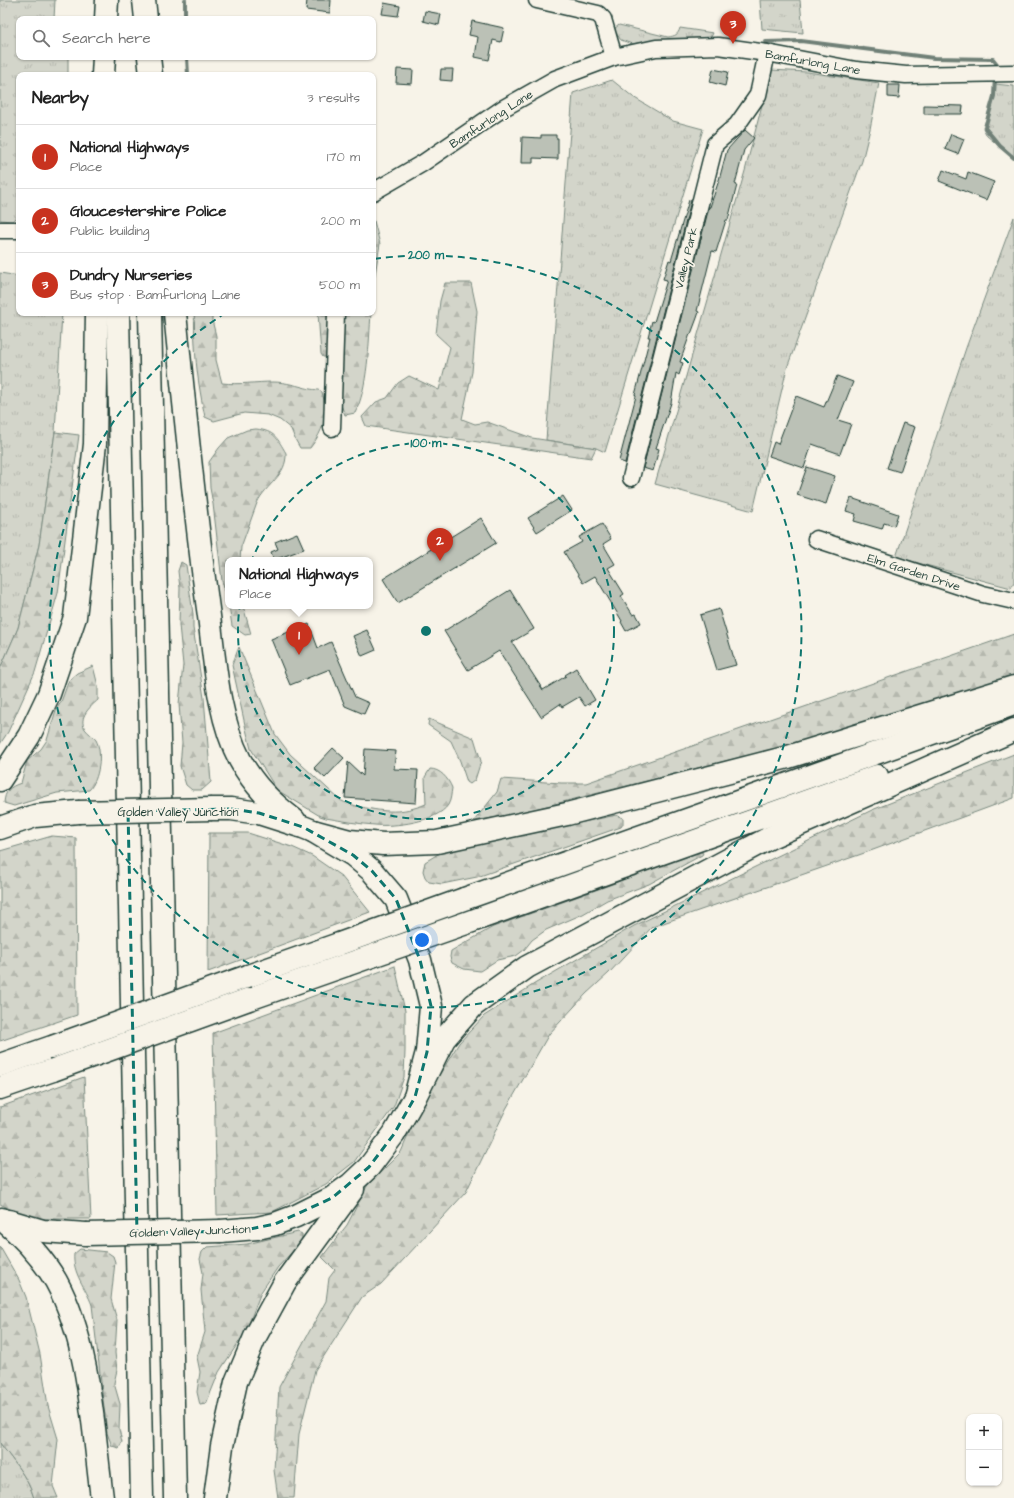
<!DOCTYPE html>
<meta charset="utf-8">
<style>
body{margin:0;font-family:"Architects Daughter",sans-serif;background:#f6f6f6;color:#222}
.controls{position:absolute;right:12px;bottom:12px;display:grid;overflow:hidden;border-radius:8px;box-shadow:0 1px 3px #0004}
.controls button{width:36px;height:36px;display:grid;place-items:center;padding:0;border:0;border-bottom:1px solid #e0e0e0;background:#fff;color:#222;font:20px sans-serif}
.you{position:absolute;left:422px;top:940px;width:14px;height:14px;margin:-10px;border:3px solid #fff;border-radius:50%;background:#1a73e8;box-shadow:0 0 0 6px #1a73e833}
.badge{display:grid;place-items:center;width:26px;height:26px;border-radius:50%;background:#c8321e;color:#fff;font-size:13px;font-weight:700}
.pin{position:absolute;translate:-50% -33px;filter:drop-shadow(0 1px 2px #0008)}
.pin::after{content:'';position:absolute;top:21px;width:14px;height:12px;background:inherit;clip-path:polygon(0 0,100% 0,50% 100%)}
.popup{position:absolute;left:225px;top:557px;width:148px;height:52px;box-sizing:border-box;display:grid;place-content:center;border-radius:8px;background:#fff;filter:drop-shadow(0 1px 3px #0005);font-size:13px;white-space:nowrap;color:#767676}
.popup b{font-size:15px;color:#222}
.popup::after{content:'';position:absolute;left:50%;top:100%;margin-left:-8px;border:8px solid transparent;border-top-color:#fff}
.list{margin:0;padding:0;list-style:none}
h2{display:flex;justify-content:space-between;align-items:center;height:52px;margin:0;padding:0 16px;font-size:17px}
h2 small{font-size:13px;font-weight:400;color:#767676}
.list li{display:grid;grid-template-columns:26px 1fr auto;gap:12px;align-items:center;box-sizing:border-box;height:64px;padding:0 16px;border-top:1px solid #e0e0e0}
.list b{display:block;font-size:15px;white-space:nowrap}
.list p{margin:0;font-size:13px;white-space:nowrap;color:#767676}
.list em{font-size:13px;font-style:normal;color:#767676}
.icon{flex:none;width:22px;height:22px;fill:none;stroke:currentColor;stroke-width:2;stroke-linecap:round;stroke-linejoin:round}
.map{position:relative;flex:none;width:1014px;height:1498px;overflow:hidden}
.search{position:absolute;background:#fff;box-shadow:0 1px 3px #0004;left:16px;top:16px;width:360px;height:44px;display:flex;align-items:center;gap:10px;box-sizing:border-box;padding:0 14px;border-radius:8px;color:#767676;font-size:15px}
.panel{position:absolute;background:#fff;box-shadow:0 1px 3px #0004;left:16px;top:72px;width:360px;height:244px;border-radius:8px}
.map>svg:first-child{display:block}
.grass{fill:url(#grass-tufts);stroke:#79897f}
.forest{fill:url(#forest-firs);stroke:#79897f}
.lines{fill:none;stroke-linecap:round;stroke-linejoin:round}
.stream{stroke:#6f8077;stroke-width:4}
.building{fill:#bbc1b6;stroke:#1f3d34}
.minor-casing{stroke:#1f3d34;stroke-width:19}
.highway-casing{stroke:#1f3d34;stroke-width:25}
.minor{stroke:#f7f3e8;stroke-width:16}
.highway{stroke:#f7f3e8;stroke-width:22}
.highway-bridge-casing{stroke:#1f3d34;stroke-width:25;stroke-linecap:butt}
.highway-bridge{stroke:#f7f3e8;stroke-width:22}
.marked{fill:none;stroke:#0f766e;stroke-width:3;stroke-dasharray:8 5;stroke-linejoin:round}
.ring{fill:none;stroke:#0f766e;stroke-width:2;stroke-dasharray:7 5}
.labels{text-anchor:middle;stroke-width:3.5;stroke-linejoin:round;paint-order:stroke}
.street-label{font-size:12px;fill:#1f3d34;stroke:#f7f3e8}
.centre{fill:#0f766e;stroke:#f7f3e8;stroke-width:2}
.ring-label{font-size:12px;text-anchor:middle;font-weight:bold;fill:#0f766e;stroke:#f7f3e8;stroke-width:3.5;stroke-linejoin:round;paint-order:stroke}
</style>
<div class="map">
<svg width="1014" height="1498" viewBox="0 0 1014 1498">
<defs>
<pattern id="grass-tufts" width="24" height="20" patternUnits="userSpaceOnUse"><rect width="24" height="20" fill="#d3d5ca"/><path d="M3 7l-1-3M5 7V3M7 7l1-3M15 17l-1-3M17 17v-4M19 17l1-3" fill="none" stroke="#b5b8ae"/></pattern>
<pattern id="forest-firs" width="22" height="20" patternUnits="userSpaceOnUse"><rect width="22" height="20" fill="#d3d5ca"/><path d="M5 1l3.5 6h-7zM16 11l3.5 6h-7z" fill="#b5b8ae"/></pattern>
</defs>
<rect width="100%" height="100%" fill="#f7f3e8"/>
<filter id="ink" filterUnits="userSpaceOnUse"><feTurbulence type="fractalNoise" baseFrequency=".025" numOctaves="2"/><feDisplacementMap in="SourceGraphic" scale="8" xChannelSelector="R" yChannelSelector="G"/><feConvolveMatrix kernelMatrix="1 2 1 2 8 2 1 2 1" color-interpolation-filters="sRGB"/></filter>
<g filter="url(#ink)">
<!-- grass -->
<g class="grass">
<path d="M0,0H55L54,19H19V57H68V75H19V216L12,221L0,220Z"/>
<path d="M760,0H800L803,33L762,29Z"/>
<path d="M619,25L668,37C675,36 678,35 680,28L713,33L711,37L707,38L655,40L632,44L621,40L615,32L614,29Z"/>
<path d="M771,70L807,72L879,83L870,129L862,161L787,368L753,511L655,484L745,171Z"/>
<path d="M612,80L633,97L673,121L703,129L605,452L596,448L546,440L573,93Z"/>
<path d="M995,84L1014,86V158L987,136L983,128L994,96Z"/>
<path d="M1014,217V582L1011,588L896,557L966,348Z"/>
<path d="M0,273L19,276V313H62L55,432L39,545L18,628L0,669Z"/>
<path d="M0,1443C12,1460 28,1477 34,1498H0Z"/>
</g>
<!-- forest -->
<g class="forest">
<path d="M373,221H374L380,244L373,287Z"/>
<path d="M445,283H471L477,311L472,372L462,419L475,424L487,422L532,438L596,448L591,458L366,426L362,417L376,402L387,398L398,383L409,376L439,390L450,347L436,334L440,301Z"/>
<path d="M194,313H212V320L216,336V360L222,383C239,385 256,382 273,382C286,382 298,386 310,389C315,390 318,389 322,392C323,397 325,402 325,408C327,422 318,438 310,448H300L295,439L291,429L280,420L268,415L244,413L214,421L205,417C200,393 196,369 195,344C194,334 195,323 194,313Z"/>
<path d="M318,313H330L326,357H323L321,354Z"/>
<path d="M341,313H371C369,341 368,389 355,413L345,415L336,392Z"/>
<path d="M256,429C275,431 277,438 286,453C287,476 266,484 257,503L241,547L240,560H228V602L222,581L213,504L210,488L209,462L219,448L228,438L247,430Z"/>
<path d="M55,432L79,435L58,593L35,672L8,732L0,744V669L18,628L39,545Z"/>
<path d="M181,562L186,565L193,614V628L204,698L211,782L202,790H192L186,785L180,766L182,743L179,704L183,665L179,625L180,588L178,571Z"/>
<path d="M229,606H243L251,634L245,635L232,626Z"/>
<path d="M1014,634V679L869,725L511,815L474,821L497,792L501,779L561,783H586Z"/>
<path d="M239,647L275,734L290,754L340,800C346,804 354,805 361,807C386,812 401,814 426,804L425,777L430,769C440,769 448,778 452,788C451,794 451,800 448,805C437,822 393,827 375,825C359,824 343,821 326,818L320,816L277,790L251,749L245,725L232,665Z"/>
<path d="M93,666L98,686V700C90,707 78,717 85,729C88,733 93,736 96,740C103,753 99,780 89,790L57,793L14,806L4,803C5,791 9,787 21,783L27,761L41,749L47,740L56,710L61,702L69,680L77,673Z"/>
<path d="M429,719L474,738L481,761L475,780L470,784L467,782L460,761L451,741L428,725Z"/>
<path d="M1014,754V798L873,850L652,927L609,973L586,994L549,1034L506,1109L466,1192L381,1284L362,1297L315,1370L299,1434L294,1498H278L274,1470L279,1387L326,1301L329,1278L335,1270L322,1257L347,1225L367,1186L401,1152L422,1103L459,1043L484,1016L536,983L634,926L872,810Z"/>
<path d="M616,815L623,818V824L621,827L477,877L442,884L429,882L425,877L423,871L425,862L443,851L492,842Z"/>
<path d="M209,833H248L292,847L312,856L341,876L370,912L208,972Z"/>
<path d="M52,836L76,838L77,1015L0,1041V851Z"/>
<path d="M697,850L703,853L702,855L649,884L607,900L583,914L546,930L532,940L524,950L516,956L497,960L480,971L464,969L452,963L450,957L451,951L493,927L615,883L687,851Z"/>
<path d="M395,966L405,1011V1051L404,1077L394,1106L354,1162L326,1184L272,1212L217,1215L213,1033Z"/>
<path d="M84,1077L91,1219H30L0,1204V1107Z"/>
<path d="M298,1232L302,1234V1241L278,1267L261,1292L246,1331L219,1372L206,1404L200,1405L197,1392L200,1372L197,1357L205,1332L201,1290L203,1273L200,1259L202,1252L207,1247L247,1244Z"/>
<path d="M0,1247L19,1280L26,1297L40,1354L48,1406L58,1439L53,1486L58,1498H34C28,1477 12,1460 0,1443Z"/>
<path d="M80,1249L107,1252L113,1256L115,1262L111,1299L117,1320L115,1353L117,1370L114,1383L120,1404L119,1429L122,1442L119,1448L112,1446L107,1433L92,1305C86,1288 72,1273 74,1254Z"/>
</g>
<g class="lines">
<!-- stream -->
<g class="stream">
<path d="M185,0V19"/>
<path d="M766,42L801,41L934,58L993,59L997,64L996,70"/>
<path d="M187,57L188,75"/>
<path d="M995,76L994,96L985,128L1000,146L1014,158"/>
</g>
</g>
<!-- building -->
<g class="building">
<path d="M307,0H331L330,13L306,10Z"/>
<path d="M384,3L400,6L398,16L382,14Z"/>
<path d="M425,11L441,14L439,25L423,21Z"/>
<path d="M472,21L504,28L501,42L493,40L489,60L475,57L478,37L469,35Z"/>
<path d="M397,69L413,70L412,84L396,83Z"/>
<path d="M441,69H453L452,81L440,80Z"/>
<path d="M713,69L728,72L725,86L710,82Z"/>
<path d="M888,85H900L899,98L888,97Z"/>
<path d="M924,105L963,106L962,114H924Z"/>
<path d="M745,130L754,138L744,150L735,184L737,185L728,220H726L716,252L712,251L697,311L699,312L697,318L691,334H690L680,362L683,363L679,375L676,373L671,403L656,448L659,449L653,471L643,468L709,207H710L719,180L727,150Z"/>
<path d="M951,134L964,139L958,154L945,149Z"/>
<path d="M541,135H556V138H558V159L533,158V163H521L522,137L541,138Z"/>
<path d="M943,170L966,179L968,172L994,182L986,200L939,181Z"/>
<path d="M689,200L691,201L625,463L619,461L636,396L635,395L640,376L650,337H648L652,321L654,322L667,280L663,279L669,260L671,261Z"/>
<path d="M837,376L853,382L838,420L851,424L840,454L812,444L804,468L769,456L774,442L778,444L796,396L824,407Z"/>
<path d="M903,423L915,427L900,472L887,468Z"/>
<path d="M807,467L835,476L826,504L797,495Z"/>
<path d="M563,496L572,510L537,532L528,518Z"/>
<path d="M851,498L898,514L894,526L884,523L882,529L854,521L856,514L846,511Z"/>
<path d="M481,518L496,543L398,603L383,579Z"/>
<path d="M602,524L611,539L603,544L615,564L608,568L624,594L621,596L633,615L636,614L641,623L626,631L621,622L622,621L595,576L583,583L564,552L582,542L579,537Z"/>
<path d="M297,533L304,549L274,560L271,552L278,549L275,542Z"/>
<path d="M510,590L534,629L512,642L543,690L566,676L565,675L576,668L595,700L585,706L579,697L562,707L560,704L541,717L499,651L468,670L444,631Z"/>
<path d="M719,609L736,665L717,670L700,615Z"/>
<path d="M309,624L318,648L331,642L355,697L369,703L364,714L345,706L330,669L290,685L271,639Z"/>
<path d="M367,630L376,650L362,656L353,636Z"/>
<path d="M333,748L344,758L325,778L314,768Z"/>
<path d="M365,749L396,751L394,769L418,770L416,803L345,798L348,762L363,776Z"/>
</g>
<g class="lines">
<defs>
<g id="minor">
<path d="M537,0L598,14L603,19L614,57"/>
<path d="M373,192L423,163L502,109L555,79L614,57L656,48L718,46L767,53L856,70L906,75L1014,73"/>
<path d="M0,230H19"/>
<path d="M332,428L336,313"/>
<path d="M631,478L715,144L737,125L758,95L767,53"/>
<path d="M816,539L983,594L1014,601"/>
</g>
<g id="highway">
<path d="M144,0L146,19"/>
<path d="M106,19L107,0"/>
<path d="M149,57L151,75"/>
<path d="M103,75L104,57"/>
<path d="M118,313L142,1498"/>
<path d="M150,313L175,1498"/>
<path d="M175,313C185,414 195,516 209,616C215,663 218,718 240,760C254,786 272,803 294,820"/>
<path d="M0,780L29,736L49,694L75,617L95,444L97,313"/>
<path d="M212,809H231L259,813L303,827L313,831L353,855L372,871L396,899L420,960L431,1006L427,1052L415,1097L394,1134L369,1167L351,1184L332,1198L296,1216L275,1224L257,1228L221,1231"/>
<path d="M0,828L35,816L78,812"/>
<path d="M313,831L350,841L383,844L437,842L567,814L788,757L1014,687"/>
<path d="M464,899L1014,704"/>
<path d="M472,921L877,776"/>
<path d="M248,976L339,944"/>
<path d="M249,999L346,965"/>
<path d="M0,1065L52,1047"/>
<path d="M0,1088L53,1070"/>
<path d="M415,1097L444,1039L474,1005L527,967L771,837L1014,730"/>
<path d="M2,1219C23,1237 42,1257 56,1281C90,1343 93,1429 102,1498"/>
<path d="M9,1221L43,1231L86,1234"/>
<path d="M215,1498L222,1446L236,1382L255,1337L285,1282L353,1189"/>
</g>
</defs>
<!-- minor casing -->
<use href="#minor" class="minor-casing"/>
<!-- highway casing -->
<use href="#highway" class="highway-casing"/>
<!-- minor -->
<use href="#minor" class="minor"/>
<!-- highway -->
<use href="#highway" class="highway"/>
<defs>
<g id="highway-bridge">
<path d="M78,812L212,809"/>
<path d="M339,944L464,899"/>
<path d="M346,965L472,921"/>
<path d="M52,1047L248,976"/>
<path d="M53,1070L249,999"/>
<path d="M86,1234L221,1231"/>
</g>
</defs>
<!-- highway-bridge casing -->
<use href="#highway-bridge" class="highway-bridge-casing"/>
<!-- highway-bridge -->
<use href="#highway-bridge" class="highway-bridge"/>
</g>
</g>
<!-- marked area -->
<path class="marked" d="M231,809L259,813L303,827L353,855L372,871L396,899L420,960L431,1006L427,1052L415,1097L394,1134L369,1167L332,1198L275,1224L240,1231L137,1233L128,811Z"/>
<!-- distance rings -->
<g class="ring">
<circle cx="426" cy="631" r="188"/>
<path d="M374 259A376 376 0 1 1 224 314"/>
</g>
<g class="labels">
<!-- street labels -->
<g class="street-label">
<text transform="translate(813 62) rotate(10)" y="4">Bamfurlong Lane</text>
<text transform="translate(491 119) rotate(-33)" y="4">Bamfurlong Lane</text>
<text transform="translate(686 258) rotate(-76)" y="4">Valley Park</text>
<text transform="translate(914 572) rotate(18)" y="4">Elm Garden Drive</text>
<text x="178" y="816">Golden Valley Junction</text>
<text transform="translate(190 1231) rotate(-2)" y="4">Golden Valley Junction</text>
</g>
</g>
<circle cx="426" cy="631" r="6" class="centre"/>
<g class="ring-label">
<text x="426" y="259">200 m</text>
<text x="426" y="447">100 m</text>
</g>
</svg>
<div class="controls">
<button>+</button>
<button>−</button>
</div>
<div class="you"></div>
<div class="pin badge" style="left:299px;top:655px">1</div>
<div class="popup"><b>National Highways</b>Place</div>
<div class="pin badge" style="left:440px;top:561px">2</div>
<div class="pin badge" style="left:733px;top:44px">3</div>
<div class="search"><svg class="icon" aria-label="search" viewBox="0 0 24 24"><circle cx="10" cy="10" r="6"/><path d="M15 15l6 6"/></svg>Search here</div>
<section class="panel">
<h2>Nearby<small>3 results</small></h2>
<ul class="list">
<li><span class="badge">1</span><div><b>National Highways</b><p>Place</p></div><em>170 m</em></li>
<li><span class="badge">2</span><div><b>Gloucestershire Police</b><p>Public building</p></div><em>200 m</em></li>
<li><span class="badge">3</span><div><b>Dundry Nurseries</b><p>Bus stop · Bamfurlong Lane</p></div><em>500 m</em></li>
</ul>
</section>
</div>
